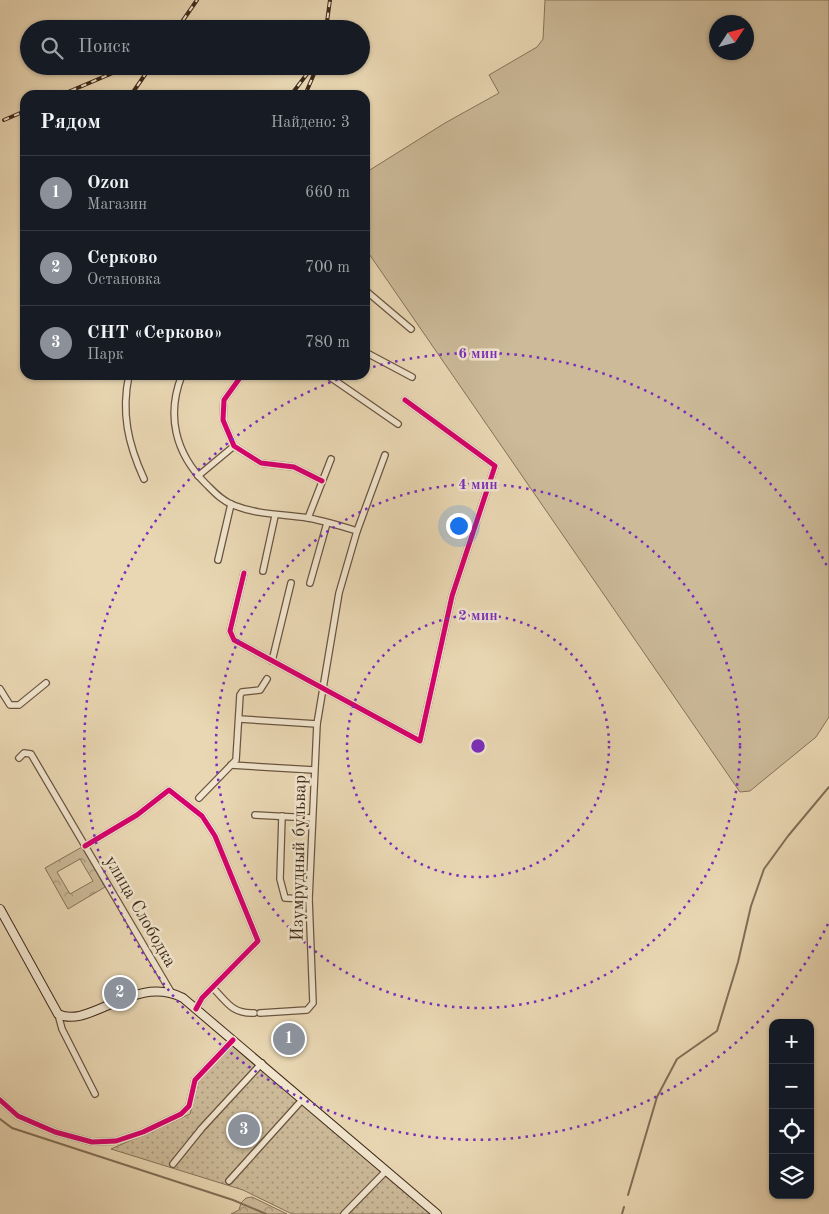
<!DOCTYPE html>
<html lang="ru">
<meta charset="utf-8">
<style>
body{margin:0;font-family:"Old Standard TT",serif;background:#242831;color:#f1f3f6}
.controls{position:absolute;right:15px;bottom:15px;display:grid;overflow:hidden;border-radius:10px;box-shadow:0 1px 4px #0004}
.controls button{width:45px;height:45px;display:grid;place-items:center;padding:0;border:0;border-bottom:1px solid #363941;background:#171b24;color:#f1f3f6;font:25px sans-serif}
.compass{position:absolute;left:709px;top:15px;width:45px;height:45px;border-radius:50%;background:#171b24;box-shadow:0 1px 4px #0004;rotate:54deg}
.you{position:absolute;left:458px;top:525px;width:18px;height:18px;margin:-12px;border:4px solid #fff;border-radius:50%;background:#1a73e8;box-shadow:0 0 0 8px #1a73e833}
.badge{display:grid;place-items:center;width:32px;height:32px;border-radius:50%;background:#8c9099;color:#fff;font-size:16px;font-weight:700}
.pin{position:absolute;translate:-50% -50%;border:2px solid #fff;box-shadow:0 1px 5px #0006}
.list{margin:0;padding:0;list-style:none}
h2{display:flex;justify-content:space-between;align-items:center;height:65px;margin:0;padding:0 20px;font-size:21px}
h2 small{font-size:16px;font-weight:400;color:#9ea1a6}
.list li{display:grid;grid-template-columns:32px 1fr auto;gap:15px;align-items:center;box-sizing:border-box;height:75px;padding:0 20px;border-top:1px solid #363941}
.list b{display:block;font-size:19px;white-space:nowrap}
.list p{margin:0;font-size:16px;white-space:nowrap;color:#9ea1a6}
.list em{font-size:16px;font-style:normal;color:#9ea1a6}
.icon{flex:none;width:28px;height:28px;fill:none;stroke:currentColor;stroke-width:2;stroke-linecap:round;stroke-linejoin:round}
.map{position:relative;flex:none;width:829px;height:1214px;overflow:hidden}
.search{position:absolute;background:#171b24;box-shadow:0 1px 4px #0004;left:20px;top:20px;width:350px;height:55px;display:flex;align-items:center;gap:12px;box-sizing:border-box;padding:0 18px;border-radius:28px;color:#9ea1a6;font-size:19px}
.panel{position:absolute;background:#171b24;box-shadow:0 1px 4px #0004;left:20px;top:90px;width:350px;height:290px;border-radius:15px}
.map>svg:first-child{display:block}
.grass{fill:#ccba99;stroke:#867259;fill-rule:evenodd}
.forest{fill:url(#forest-crowns);stroke:#867259;fill-rule:evenodd}
.garden{fill:url(#garden-dots);stroke:#867259}
.lines{fill:none;stroke-linecap:round;stroke-linejoin:round}
.stream{stroke:#826e56;stroke-width:2}
.minor-casing{stroke:#6a5540;stroke-width:8}
.secondary-casing{stroke:#3f2a19;stroke-width:10}
.minor{stroke:#f1e5ce;stroke-width:5.5}
.secondary{stroke:#f1e5ce;stroke-width:8}
.rail-casing{stroke:#3f2a19;stroke-width:4}
.rail{stroke:#f1e5ce;stroke-width:2;stroke-dasharray:5.5;stroke-linecap:butt}
.cycleway-casing{stroke:#f1e5ce;stroke-width:8}
.cycleway{stroke:#d6006c;stroke-width:5}
.ring{fill:none;stroke:#7b2cbf;stroke-width:2.5;stroke-dasharray:2.5 5}
.labels{text-anchor:middle;stroke-width:5;stroke-linejoin:round;paint-order:stroke}
.street-label{font-size:18px;fill:#3f2a19;stroke:#f1e5ce}
.centre{fill:#7b2cbf;stroke:#f1e5ce;stroke-width:2.5}
.ring-label{font-size:15px;text-anchor:middle;font-weight:bold;fill:#7b2cbf;stroke:#f1e5ce;stroke-width:5;stroke-linejoin:round;paint-order:stroke}
</style>
<div class="map">
<svg width="829" height="1214" viewBox="0 0 829 1214">
<defs>
<pattern id="forest-crowns" width="20" height="18" patternUnits="userSpaceOnUse" patternTransform="scale(1.25)"><rect width="20" height="18" fill="#ccba99"/><path d="M2 6a3 3 0 1 1 6 0M12 15a3 3 0 1 1 6 0" fill="none" stroke="#a7977c"/></pattern>
<pattern id="garden-dots" width="8" height="8" patternUnits="userSpaceOnUse" patternTransform="scale(1.25)"><rect width="8" height="8" fill="#ccba99"/><path d="M2 2h.1M6 6h.1" fill="none" stroke="#a7977c" stroke-width="1.8" stroke-linecap="round"/></pattern>
</defs>
<rect width="100%" height="100%" fill="#e9d7b3"/>
<filter id="stains"><feTurbulence type="fractalNoise" baseFrequency=".004" numOctaves="4"/><feColorMatrix values="0 0 0 0 .2 0 0 0 0 .09 0 0 0 0 .02 0 0 0 .5 -.17"/></filter>
<radialGradient id="worn" r=".72"><stop offset=".6" stop-color="#630" stop-opacity="0"/><stop offset="1" stop-color="#630" stop-opacity=".3"/></radialGradient>
<!-- grass -->
<path class="grass" d="M545,0H829V717L816,737L750,791L740,792L365,248V173L445,123L499,93L489,75L537,47L543,39ZM716,22H746V52H716Z"/>
<!-- forest -->
<g class="forest">
<path d="M82,847L105,887L68,909L45,868ZM80,859L93,881L70,894L57,872Z"/>
<path d="M252,1197L287,1214H231L239,1210L241,1203L246,1198Z"/>
</g>
<!-- garden -->
<path class="garden" d="M232,1045L432,1214H292L243,1190L111,1149L190,1114L199,1079Z"/>
<g class="lines">
<!-- stream -->
<g class="stream">
<path d="M0,1119L12,1128L233,1200L266,1214"/>
<path d="M628,1195L657,1097L677,1059L717,1031L738,962L751,906L764,869L788,836L829,787"/>
<path d="M622,1214L624,1207"/>
</g>
<defs>
<g id="minor">
<path d="M365,290L411,329"/>
<path d="M365,352L412,377"/>
<path d="M129,375C121,413 128,444 144,479"/>
<path d="M182,375C166,415 175,453 206,484C214,492 222,501 233,505C258,515 282,514 308,518C325,521 341,526 357,531"/>
<path d="M242,375L224,400L223,420L234,446L261,463L294,467L322,481"/>
<path d="M327,375L398,424"/>
<path d="M198,476L234,446"/>
<path d="M308,518L331,459"/>
<path d="M218,560L231,504"/>
<path d="M263,571L275,516"/>
<path d="M244,573L230,631L234,640L420,741L452,596L495,466L405,400"/>
<path d="M310,583L327,523"/>
<path d="M272,661L291,583"/>
<path d="M0,689L10,705H19L46,683"/>
<path d="M239,719L317,724"/>
<path d="M19,758L24,753L31,754L171,992"/>
<path d="M231,765L314,770"/>
<path d="M199,798L236,760L240,695L242,692L260,690L267,679"/>
<path d="M255,815L312,818"/>
<path d="M282,816L280,879L285,898L309,899"/>
<path d="M85,846L137,815L169,790L202,816L215,836L258,941L202,998L196,1009"/>
<path d="M213,988C227,1002 232,1014 254,1013"/>
<path d="M260,1013L307,1010L313,1003L309,899L317,724L339,593L357,531L385,455"/>
<path d="M58,1014L62,1029L95,1094"/>
<path d="M0,1100L18,1116L55,1132L92,1142L116,1141L143,1132L181,1114L189,1106L195,1080L233,1040"/>
<path d="M173,1164L202,1128L262,1063"/>
<path d="M229,1181L302,1100"/>
<path d="M344,1214L386,1171"/>
</g>
<path id="secondary" d="M0,909L58,1014C89,1030 135,973 183,998L437,1214"/>
</defs>
<!-- minor casing -->
<use href="#minor" class="minor-casing"/>
<!-- secondary casing -->
<use href="#secondary" class="secondary-casing"/>
<!-- minor -->
<use href="#minor" class="minor"/>
<!-- secondary -->
<use href="#secondary" class="secondary"/>
<defs>
<g id="rail">
<path d="M177,29L197,0"/>
<path d="M326,29L330,0"/>
<path d="M61,95L129,66"/>
<path d="M131,95L151,66"/>
<path d="M291,95L313,66"/>
<path d="M305,95L314,74"/>
<path d="M4,120L25,111"/>
</g>
</defs>
<!-- rail casing -->
<use href="#rail" class="rail-casing"/>
<!-- rail -->
<use href="#rail" class="rail"/>
<defs>
<g id="cycleway">
<path d="M242,375L224,400L223,420L234,446L261,463L294,467L322,481"/>
<path d="M244,573L230,631L234,640L420,741L452,596L495,466L405,400"/>
<path d="M85,846L137,815L169,790L202,816L215,836L258,941L202,998L196,1009"/>
<path d="M0,1100L18,1116L55,1132L92,1142L116,1141L143,1132L181,1114L189,1106L195,1080L233,1040"/>
</g>
</defs>
<!-- cycleway casing -->
<use href="#cycleway" class="cycleway-casing"/>
<!-- cycleway -->
<use href="#cycleway" class="cycleway"/>
</g>
<!-- distance rings -->
<g class="ring">
<circle cx="478" cy="746" r="131"/>
<circle cx="478" cy="746" r="262"/>
<path d="M828 924A393 393 0 1 1 347 376M366 369A393 393 0 0 1 828 568"/>
</g>
<g class="labels">
<!-- street labels -->
<g class="street-label">
<text transform="translate(298 858) rotate(-89)" y="6">Изумрудный бульвар</text>
<text transform="translate(141 911) rotate(60)" y="6">улица Слободка</text>
</g>
</g>
<circle cx="478" cy="746" r="8" class="centre"/>
<g class="ring-label">
<text x="478" y="358">6 мин</text>
<text x="478" y="489">4 мин</text>
<text x="478" y="620">2 мин</text>
</g>
<rect width="100%" height="100%" filter="url(#stains)"/>
<rect width="100%" height="100%" fill="url(#worn)"/>
</svg>
<div class="controls">
<button>+</button>
<button>−</button>
<button><svg class="icon" aria-label="locate" viewBox="0 0 24 24"><circle cx="12" cy="12" r="6"/><path d="M12 2v4M12 18v4M2 12h4M18 12h4"/></svg></button>
<button><svg class="icon" aria-label="layers" viewBox="0 0 24 24"><path d="M12 4l9 5-9 5-9-5zM3 14l9 5 9-5"/></svg></button>
</div>
<svg class="compass" viewBox="-18 -18 36 36"><path d="M0-13l5 13h-10z" fill="#e53935"/><path d="M0 13l5-13h-10z" fill="#9ea1a6"/></svg>
<div class="you"></div>
<div class="pin badge" style="left:289px;top:1039px">1</div>
<div class="pin badge" style="left:120px;top:993px">2</div>
<div class="pin badge" style="left:244px;top:1130px">3</div>
<div class="search"><svg class="icon" aria-label="search" viewBox="0 0 24 24"><circle cx="10" cy="10" r="6"/><path d="M15 15l6 6"/></svg>Поиск</div>
<section class="panel">
<h2>Рядом<small>Найдено: 3</small></h2>
<ul class="list">
<li><span class="badge">1</span><div><b>Ozon</b><p>Магазин</p></div><em>660 m</em></li>
<li><span class="badge">2</span><div><b>Серково</b><p>Остановка</p></div><em>700 m</em></li>
<li><span class="badge">3</span><div><b>СНТ «Серково»</b><p>Парк</p></div><em>780 m</em></li>
</ul>
</section>
</div>
